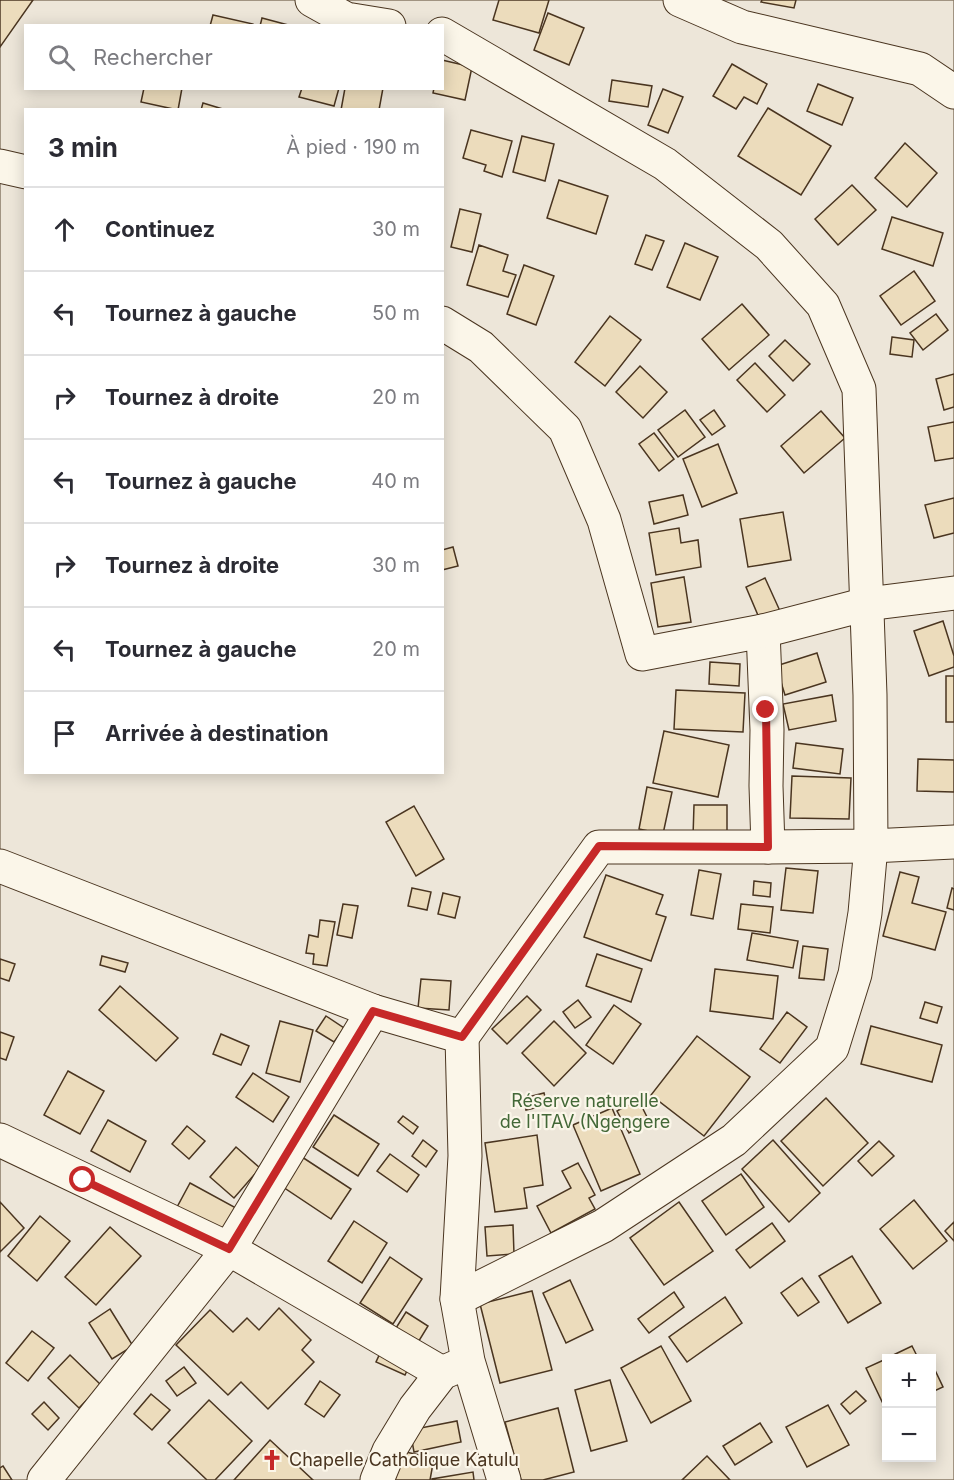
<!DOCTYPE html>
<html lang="fr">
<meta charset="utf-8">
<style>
body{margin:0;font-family:Inter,sans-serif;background:#f7f7f7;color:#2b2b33}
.controls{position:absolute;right:18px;bottom:18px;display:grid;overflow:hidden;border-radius:0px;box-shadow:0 3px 15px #0003}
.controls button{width:54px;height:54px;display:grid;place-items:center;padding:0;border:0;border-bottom:2px solid #e1e1e2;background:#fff;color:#2b2b33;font:30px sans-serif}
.stop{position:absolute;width:18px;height:18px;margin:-14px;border:4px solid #c62828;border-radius:50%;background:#fff}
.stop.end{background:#c62828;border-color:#fff;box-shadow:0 2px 6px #0008}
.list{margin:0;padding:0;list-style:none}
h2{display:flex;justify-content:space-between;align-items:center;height:78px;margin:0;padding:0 24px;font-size:26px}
h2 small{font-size:20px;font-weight:400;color:#7c7c81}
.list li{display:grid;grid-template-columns:39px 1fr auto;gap:18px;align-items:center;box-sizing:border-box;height:84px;padding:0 24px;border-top:2px solid #e1e1e2}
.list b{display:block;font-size:22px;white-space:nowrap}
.list em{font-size:20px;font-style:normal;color:#7c7c81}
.icon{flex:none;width:33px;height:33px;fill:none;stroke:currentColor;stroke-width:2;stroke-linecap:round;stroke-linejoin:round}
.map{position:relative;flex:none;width:954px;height:1480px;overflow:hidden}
.search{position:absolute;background:#fff;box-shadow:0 3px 15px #0003;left:24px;top:24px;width:420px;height:66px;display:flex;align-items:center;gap:15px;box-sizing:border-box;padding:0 21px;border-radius:0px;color:#7c7c81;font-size:22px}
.panel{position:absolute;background:#fff;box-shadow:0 3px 15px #0003;left:24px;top:108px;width:420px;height:666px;border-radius:0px}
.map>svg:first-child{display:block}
.green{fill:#ede6d9;stroke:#887966;stroke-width:1.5;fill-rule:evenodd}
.building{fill:#ecdcbc;stroke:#4a3520;stroke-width:1.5}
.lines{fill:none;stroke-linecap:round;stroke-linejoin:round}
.minor-casing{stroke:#4a3520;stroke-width:35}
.minor{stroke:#fbf6e9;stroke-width:33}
.route{stroke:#c62828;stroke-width:8}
.labels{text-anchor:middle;stroke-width:4.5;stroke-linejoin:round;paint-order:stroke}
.park-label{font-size:18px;fill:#436837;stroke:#fbf6e9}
.poi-label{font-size:18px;fill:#4a3520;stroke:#fbf6e9;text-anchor:start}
</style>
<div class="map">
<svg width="954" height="1480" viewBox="0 0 954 1480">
<rect width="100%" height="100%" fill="#fbf6e9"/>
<!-- green -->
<path class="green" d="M0,0H954V1480H0ZM26,26H442V88H26ZM26,110H442V772H26ZM886,1358H932V1458H886Z"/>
<!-- building -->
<g class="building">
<path d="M0,0H33L0,47Z"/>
<path d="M499,0H549L539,33L493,20Z"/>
<path d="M762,0H796L794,8L761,2Z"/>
<path d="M548,13L584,28L569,65L534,50Z"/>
<path d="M213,15L253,24V26H210Z"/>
<path d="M262,18L292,26H260Z"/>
<path d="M442,60L472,67L465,100L433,93L434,88H442Z"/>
<path d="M732,64L767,84L757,104L744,97L736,109L713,96Z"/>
<path d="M612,80L652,86L648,107L609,101Z"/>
<path d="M818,84L853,98L842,125L807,111Z"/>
<path d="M144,88H182L178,110L141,102Z"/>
<path d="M302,88H339L334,106L299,97Z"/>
<path d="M345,88H383L379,110H341Z"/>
<path d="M663,89L683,97L668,133L648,125Z"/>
<path d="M203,103L226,110H201Z"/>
<path d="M768,108L831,146L801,195L738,156Z"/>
<path d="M471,130L512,141L502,177L484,171L486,165L463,158Z"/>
<path d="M522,136L554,144L545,181L513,172Z"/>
<path d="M905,143L937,173L907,207L875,178Z"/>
<path d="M559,180L608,196L596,234L547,218Z"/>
<path d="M852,185L876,210L838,245L815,219Z"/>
<path d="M460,209L481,214L472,252L451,247Z"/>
<path d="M892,217L943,233L933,266L882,249Z"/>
<path d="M646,235L664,241L652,270L635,264Z"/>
<path d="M685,243L718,257L700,300L667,287Z"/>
<path d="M479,245L508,255L503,271L516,275L508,297L467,285Z"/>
<path d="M524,265L554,276L536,325L507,314Z"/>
<path d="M914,271L935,301L901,325L880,296Z"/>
<path d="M742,304L769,335L729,370L702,339Z"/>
<path d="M936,314L948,330L923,350L910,333Z"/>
<path d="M610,316L641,340L605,386L575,362Z"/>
<path d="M892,337L914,340L912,357L890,354Z"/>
<path d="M785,340L810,364L793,381L769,356Z"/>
<path d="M755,363L785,395L767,412L737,380Z"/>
<path d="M640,366L667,392L643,418L616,392Z"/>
<path d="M954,374V407L944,410L936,379Z"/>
<path d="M685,410L705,437L678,457L658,430Z"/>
<path d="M714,410L725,426L712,435L700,420Z"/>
<path d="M821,411L845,438L804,473L781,446Z"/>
<path d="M954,422V458L935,461L928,427Z"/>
<path d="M654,433L674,459L659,471L639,444Z"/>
<path d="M718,444L737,493L702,507L683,459Z"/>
<path d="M683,495L688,515L654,524L649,502Z"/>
<path d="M954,498V533L934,538L925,505Z"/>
<path d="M783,512L791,560L748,567L740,519Z"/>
<path d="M679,528L681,543L698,540L701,567L656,575L649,533Z"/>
<path d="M453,547L458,566L442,570V550Z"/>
<path d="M684,577L691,622L658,627L651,583Z"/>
<path d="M765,578L780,611L760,620L746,587Z"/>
<path d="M943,621L954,656V667L929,676L914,631Z"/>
<path d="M817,653L826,682L785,695L776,666Z"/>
<path d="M710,662L740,664L739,686L709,684Z"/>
<rect x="946" y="676" width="8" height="46"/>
<path d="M676,690L745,693L743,732L674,729Z"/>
<path d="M832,695L836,721L789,730L783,704Z"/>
<path d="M664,731L729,745L718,797L653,783Z"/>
<path d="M796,743L843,749L840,774L793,768Z"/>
<path d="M918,759L954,760V792L917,791Z"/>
<path d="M792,776L851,778L849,819L790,818Z"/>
<path d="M647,787L672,792L663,834L639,829Z"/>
<path d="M694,805H727V838L693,837Z"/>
<path d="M414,806L444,859L416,876L386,822Z"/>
<path d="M786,868L818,871L813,913L781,910Z"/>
<path d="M699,870L721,874L713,919L691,915Z"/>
<path d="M900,872L919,877L912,903L946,912L935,950L883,936Z"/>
<path d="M606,875L663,895L656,914L666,917L651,961L584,937Z"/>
<path d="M754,881L771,883L770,897L753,895Z"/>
<path d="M412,888L431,892L427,910L408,906Z"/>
<path d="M952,888L954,889V910L947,908Z"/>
<path d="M443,893L460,897L455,918L438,914Z"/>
<path d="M343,904L358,906L352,938L337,935Z"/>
<path d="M741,904L773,907L770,933L738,929Z"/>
<path d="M320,920L335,922L327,966L313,964L314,954L306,953L309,935L318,937Z"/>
<path d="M752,933L798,941L793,968L747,960Z"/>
<path d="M803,946L828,949L824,980L799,978Z"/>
<path d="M597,954L642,969L631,1002L586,986Z"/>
<path d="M102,956L128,963L125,972L100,965Z"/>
<path d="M0,959L15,964L9,981L0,978Z"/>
<path d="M715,969L778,976L773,1019L710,1011Z"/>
<path d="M421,979L451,981L449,1010L418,1008Z"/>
<path d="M120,986L178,1038L156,1061L99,1010Z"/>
<path d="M527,996L541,1010L507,1044L492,1029Z"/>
<path d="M578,1000L591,1017L575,1028L563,1012Z"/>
<path d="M925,1002L942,1007L937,1023L920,1018Z"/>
<path d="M614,1005L641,1024L613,1064L586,1045Z"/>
<path d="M787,1012L807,1027L780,1063L760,1049Z"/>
<path d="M326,1016L344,1028L334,1042L316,1031Z"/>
<path d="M280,1021L313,1030L300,1082L266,1073Z"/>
<path d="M554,1021L586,1053L554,1086L522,1053Z"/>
<path d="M871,1026L942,1045L932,1082L861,1064Z"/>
<path d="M0,1032L14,1037L6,1060L0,1058Z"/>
<path d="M221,1034L249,1046L241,1065L213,1054Z"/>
<path d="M697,1036L750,1077L704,1136L651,1095Z"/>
<path d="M68,1071L104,1091L80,1134L44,1115Z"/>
<path d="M253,1073L289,1097L273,1122L236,1097Z"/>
<path d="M544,1093L547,1105L526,1110L524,1098Z"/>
<path d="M826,1098L868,1143L823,1186L781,1141Z"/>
<path d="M638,1099L649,1121L629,1133L617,1111Z"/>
<path d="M612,1108L640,1174L601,1191L573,1125Z"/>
<path d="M334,1115L379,1144L358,1176L313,1147Z"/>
<path d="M403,1116L418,1127L413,1134L398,1122Z"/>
<path d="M108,1120L146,1141L130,1172L91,1151Z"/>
<path d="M187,1126L205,1141L189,1159L172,1144Z"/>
<path d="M537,1135L543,1185L524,1188L527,1208L495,1212L485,1143Z"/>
<path d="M423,1140L437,1151L426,1167L412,1156Z"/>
<path d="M773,1140L820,1193L789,1222L742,1169Z"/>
<path d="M879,1141L894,1156L872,1176L858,1161Z"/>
<path d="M236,1147L260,1168L234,1198L210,1177Z"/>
<path d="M390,1154L419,1175L407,1192L377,1171Z"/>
<path d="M302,1157L351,1189L331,1219L283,1187Z"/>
<path d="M578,1163L595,1195L589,1198L595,1209L551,1233L537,1206L571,1188L562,1171Z"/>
<path d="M741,1174L764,1207L726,1235L702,1201Z"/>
<path d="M190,1183L236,1208L221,1235L176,1209Z"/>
<path d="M914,1200L947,1241L913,1269L880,1229Z"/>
<path d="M0,1202L24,1228L0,1252Z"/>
<path d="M679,1202L713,1251L664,1285L630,1238Z"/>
<path d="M40,1216L70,1241L37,1281L8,1256Z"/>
<path d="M354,1221L387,1243L362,1283L328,1261Z"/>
<path d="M954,1222V1241L945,1231Z"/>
<path d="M772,1223L785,1241L750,1268L736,1250Z"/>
<path d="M513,1225L514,1254L487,1256L485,1227Z"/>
<path d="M110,1227L141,1256L96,1305L65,1277Z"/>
<path d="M852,1256L881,1303L848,1323L819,1276Z"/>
<path d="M390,1257L422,1279L393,1324L360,1303Z"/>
<path d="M802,1278L819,1302L798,1316L781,1293Z"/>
<path d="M570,1280L593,1330L566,1343L543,1293Z"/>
<path d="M532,1291L552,1370L500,1383L480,1304Z"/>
<path d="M674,1292L684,1307L649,1333L638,1319Z"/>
<path d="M725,1297L742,1323L687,1362L669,1337Z"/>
<path d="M279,1308L311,1340L302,1350L314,1362L268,1409L241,1382L228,1395L176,1345L210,1310L233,1332L247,1318L259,1330Z"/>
<path d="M110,1309L133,1346L112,1359L89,1323Z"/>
<path d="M406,1312L428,1326L414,1349L391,1336Z"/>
<path d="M32,1331L54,1348L28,1381L6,1363Z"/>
<path d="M661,1346L691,1401L651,1423L621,1368Z"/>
<path d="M912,1346L918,1358H887Z"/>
<path d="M383,1347L412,1360L405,1375L376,1362Z"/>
<path d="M70,1355L101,1385L79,1408L48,1378Z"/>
<path d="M886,1359V1410L866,1368Z"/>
<path d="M184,1367L196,1383L177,1396L166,1381Z"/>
<path d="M934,1368L943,1387L932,1392V1369Z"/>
<path d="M610,1380L627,1441L591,1451L575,1390Z"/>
<path d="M320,1381L340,1395L324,1417L305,1404Z"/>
<path d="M856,1391L866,1401L850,1414L841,1404Z"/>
<path d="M151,1394L170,1410L152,1430L134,1414Z"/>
<path d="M209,1400L252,1441L215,1480H207L168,1443Z"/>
<path d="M44,1402L59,1418L48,1430L32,1414Z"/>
<path d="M828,1405L849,1445L807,1467L786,1427Z"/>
<path d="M558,1408L574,1472L543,1480H521L505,1422Z"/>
<path d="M457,1421L461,1442L414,1452L410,1430Z"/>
<path d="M760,1423L772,1442L735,1465L723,1446Z"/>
<path d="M270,1440L313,1480H234Z"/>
<path d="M401,1451L434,1458L430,1480H395Z"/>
<path d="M707,1456L730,1480H682Z"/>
<path d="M3,1466L12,1480H0V1468Z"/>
<path d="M473,1472L474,1480H432V1479Z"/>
</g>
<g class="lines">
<defs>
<g id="minor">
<path d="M312,0L346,19L389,26"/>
<path d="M680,0L742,27L920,69L954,92"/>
<path d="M442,34L665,164L769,245L823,305L859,389L870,695L871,846L865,913L855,974L832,1048L734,1140L603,1226L457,1299"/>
<path d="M0,166L26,172"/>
<path d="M442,323L481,347L565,429L604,520L642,654L763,631L767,730L766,786L768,847H599L462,1037"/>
<path d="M763,631L867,604L954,593"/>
<path d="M768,847L871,846L954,842"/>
<path d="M0,866L373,1011L462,1037L465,1156L457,1299L468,1361L504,1480"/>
<path d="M0,1140L229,1249L442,1373"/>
<path d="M44,1480L229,1249L373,1011"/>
<path d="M377,1480L389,1451L415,1408L442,1373L463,1364"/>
</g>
</defs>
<!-- minor casing -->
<use href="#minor" class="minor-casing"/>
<!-- minor -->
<use href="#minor" class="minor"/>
</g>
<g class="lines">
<!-- route -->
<path class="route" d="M83,1180L229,1249L373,1011L462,1037L599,846L768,847L766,710"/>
</g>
<!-- icons -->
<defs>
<symbol id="church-bare" viewBox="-9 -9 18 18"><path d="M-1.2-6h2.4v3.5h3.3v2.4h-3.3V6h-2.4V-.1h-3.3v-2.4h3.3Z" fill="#c62828" stroke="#fbf6e9" stroke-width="2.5" paint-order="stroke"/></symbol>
</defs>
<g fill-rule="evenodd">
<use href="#church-bare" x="257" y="1445" width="30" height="30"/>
</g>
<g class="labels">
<!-- park labels -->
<g class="park-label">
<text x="585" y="1107">Réserve naturelle<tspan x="585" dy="21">de l'ITAV (Ngengere</tspan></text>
</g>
<!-- poi labels -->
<g class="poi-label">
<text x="289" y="1466">Chapelle Catholique Katulu</text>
</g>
</g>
</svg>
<div class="controls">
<button>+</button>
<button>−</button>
</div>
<div class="stop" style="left:83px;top:1180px"></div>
<div class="stop end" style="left:766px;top:710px"></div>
<div class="search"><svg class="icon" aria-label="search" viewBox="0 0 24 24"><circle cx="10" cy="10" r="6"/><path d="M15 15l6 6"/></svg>Rechercher</div>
<section class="panel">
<h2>3 min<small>À pied · 190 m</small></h2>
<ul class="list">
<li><svg class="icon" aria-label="ahead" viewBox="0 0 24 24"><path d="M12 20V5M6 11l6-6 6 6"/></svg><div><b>Continuez</b></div><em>30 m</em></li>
<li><svg class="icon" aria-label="left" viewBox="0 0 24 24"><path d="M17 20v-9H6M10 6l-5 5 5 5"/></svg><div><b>Tournez à gauche</b></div><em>50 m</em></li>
<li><svg class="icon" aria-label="right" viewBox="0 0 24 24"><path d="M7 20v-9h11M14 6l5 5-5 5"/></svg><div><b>Tournez à droite</b></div><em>20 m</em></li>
<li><svg class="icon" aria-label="left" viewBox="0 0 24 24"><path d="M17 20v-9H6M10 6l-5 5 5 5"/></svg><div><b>Tournez à gauche</b></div><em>40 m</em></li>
<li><svg class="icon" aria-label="right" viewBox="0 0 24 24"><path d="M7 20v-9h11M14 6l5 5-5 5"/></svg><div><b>Tournez à droite</b></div><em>30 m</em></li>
<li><svg class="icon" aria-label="left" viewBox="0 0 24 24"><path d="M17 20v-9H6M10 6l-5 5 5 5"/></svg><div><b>Tournez à gauche</b></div><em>20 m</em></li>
<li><svg class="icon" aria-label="arrive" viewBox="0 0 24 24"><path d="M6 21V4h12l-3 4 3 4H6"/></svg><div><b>Arrivée à destination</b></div></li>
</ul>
</section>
</div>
